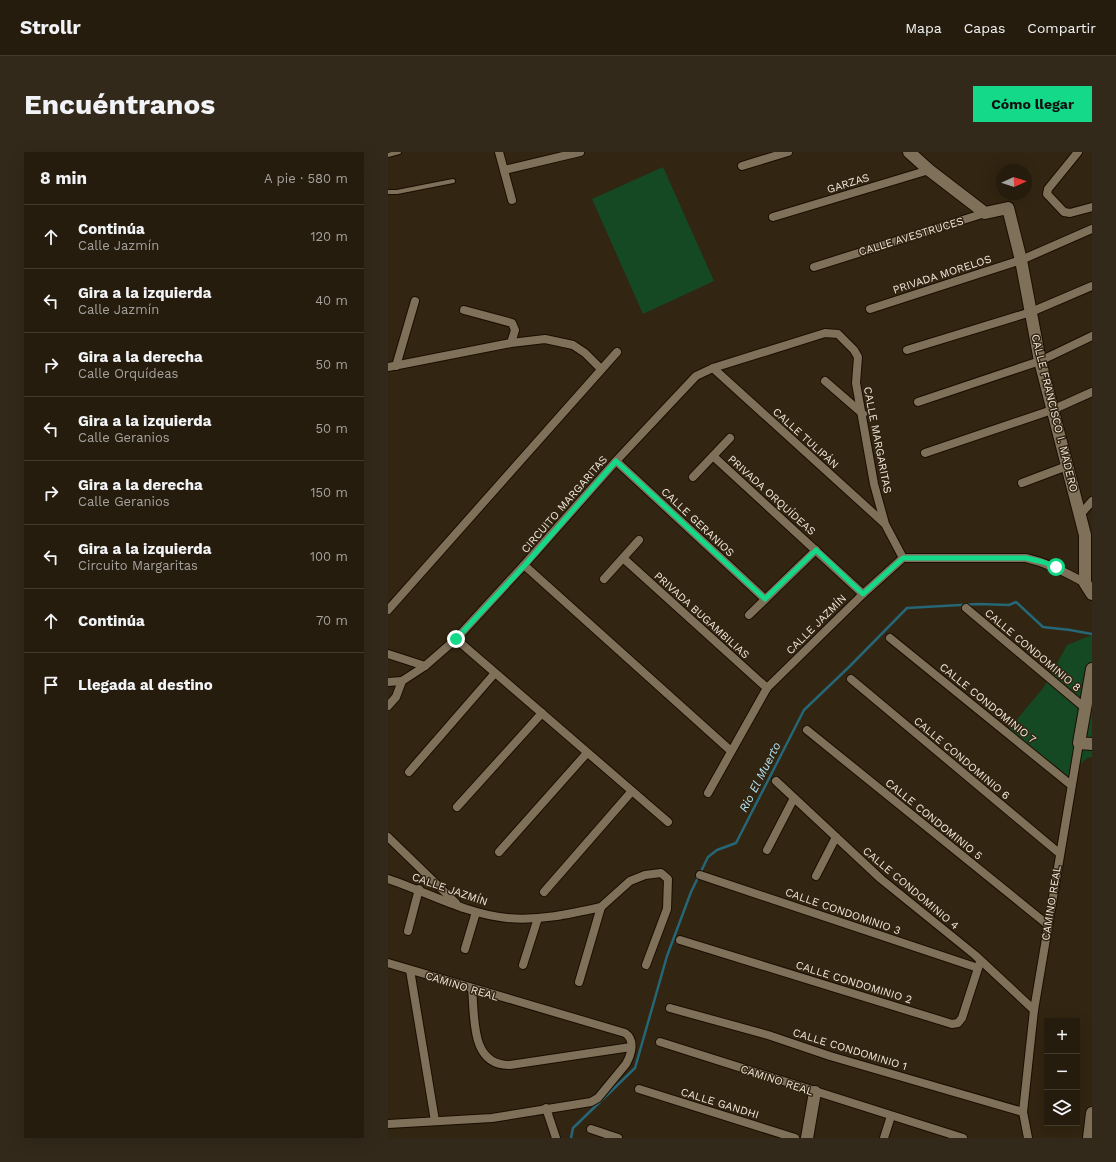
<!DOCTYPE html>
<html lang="es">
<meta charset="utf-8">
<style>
body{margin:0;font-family:"Work Sans",sans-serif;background:#32291b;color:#f1f3f6}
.controls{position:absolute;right:12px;bottom:12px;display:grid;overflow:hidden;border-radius:0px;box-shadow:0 4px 16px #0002}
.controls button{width:36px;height:36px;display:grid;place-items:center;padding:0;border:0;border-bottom:1px solid #423a2e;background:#261c0d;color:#f1f3f6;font:20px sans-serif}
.compass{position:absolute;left:608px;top:12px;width:36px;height:36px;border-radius:50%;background:#261c0d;box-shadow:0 4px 16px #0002;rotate:87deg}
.stop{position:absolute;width:12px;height:12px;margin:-9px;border:3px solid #13d989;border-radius:50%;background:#fff}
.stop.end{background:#13d989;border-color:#fff;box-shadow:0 1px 4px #0008}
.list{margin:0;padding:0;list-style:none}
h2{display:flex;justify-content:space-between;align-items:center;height:52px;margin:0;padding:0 16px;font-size:17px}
h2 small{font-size:13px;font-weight:400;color:#a4a19d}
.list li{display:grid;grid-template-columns:26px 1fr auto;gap:12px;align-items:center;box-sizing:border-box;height:64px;padding:0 16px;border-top:1px solid #423a2e}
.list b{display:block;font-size:15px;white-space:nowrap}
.list p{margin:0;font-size:13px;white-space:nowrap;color:#a4a19d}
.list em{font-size:13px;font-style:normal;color:#a4a19d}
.icon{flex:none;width:22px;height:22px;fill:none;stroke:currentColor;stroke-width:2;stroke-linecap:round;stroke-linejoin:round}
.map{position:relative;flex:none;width:704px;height:986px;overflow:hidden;border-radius:0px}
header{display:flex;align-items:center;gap:24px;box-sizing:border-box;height:56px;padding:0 20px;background:#261c0d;border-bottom:1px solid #423a2e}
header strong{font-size:19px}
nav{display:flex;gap:22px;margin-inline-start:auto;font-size:14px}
.intro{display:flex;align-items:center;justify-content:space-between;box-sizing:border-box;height:96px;padding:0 24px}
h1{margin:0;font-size:28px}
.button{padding:10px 18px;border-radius:0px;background:#13d989;color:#111;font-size:14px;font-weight:700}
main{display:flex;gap:24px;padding:0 24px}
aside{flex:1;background:#261c0d;border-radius:0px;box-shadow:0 4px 16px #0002}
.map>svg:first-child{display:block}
.green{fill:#154923}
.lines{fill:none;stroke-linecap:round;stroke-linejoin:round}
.stream{stroke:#256677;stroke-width:2.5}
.lane-casing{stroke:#1a0e00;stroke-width:6}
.street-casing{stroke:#1a0e00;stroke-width:10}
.secondary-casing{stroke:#1a0e00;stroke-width:14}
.lane{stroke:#7f705a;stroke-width:4}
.street{stroke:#7f705a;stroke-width:8}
.secondary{stroke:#7f705a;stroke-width:12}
.route{stroke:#13d989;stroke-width:5}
.labels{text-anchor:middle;stroke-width:3;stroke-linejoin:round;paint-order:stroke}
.street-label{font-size:11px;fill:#f1e8dc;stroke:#322511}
.water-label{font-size:12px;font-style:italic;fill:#b0e5f5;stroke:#322511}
</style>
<header>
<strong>Strollr</strong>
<nav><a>Mapa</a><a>Capas</a><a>Compartir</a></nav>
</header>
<div class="intro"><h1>Encuéntranos</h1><a class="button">Cómo llegar</a></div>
<main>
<aside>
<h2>8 min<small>A pie · 580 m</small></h2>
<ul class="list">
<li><svg class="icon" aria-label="ahead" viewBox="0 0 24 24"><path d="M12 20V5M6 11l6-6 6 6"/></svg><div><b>Continúa</b><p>Calle Jazmín</p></div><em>120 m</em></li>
<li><svg class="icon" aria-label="left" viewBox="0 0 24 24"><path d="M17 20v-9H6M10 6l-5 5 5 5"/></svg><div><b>Gira a la izquierda</b><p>Calle Jazmín</p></div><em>40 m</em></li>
<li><svg class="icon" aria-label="right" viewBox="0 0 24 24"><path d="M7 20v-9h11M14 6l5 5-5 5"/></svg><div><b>Gira a la derecha</b><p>Calle Orquídeas</p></div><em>50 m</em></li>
<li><svg class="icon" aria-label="left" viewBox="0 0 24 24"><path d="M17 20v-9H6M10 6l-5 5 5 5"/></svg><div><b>Gira a la izquierda</b><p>Calle Geranios</p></div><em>50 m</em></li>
<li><svg class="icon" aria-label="right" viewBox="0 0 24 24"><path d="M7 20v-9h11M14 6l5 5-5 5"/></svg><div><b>Gira a la derecha</b><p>Calle Geranios</p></div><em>150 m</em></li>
<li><svg class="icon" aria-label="left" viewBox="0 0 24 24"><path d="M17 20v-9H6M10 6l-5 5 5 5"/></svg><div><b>Gira a la izquierda</b><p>Circuito Margaritas</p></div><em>100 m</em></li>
<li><svg class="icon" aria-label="ahead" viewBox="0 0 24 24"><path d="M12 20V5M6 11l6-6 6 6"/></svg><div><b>Continúa</b></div><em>70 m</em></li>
<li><svg class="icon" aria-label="arrive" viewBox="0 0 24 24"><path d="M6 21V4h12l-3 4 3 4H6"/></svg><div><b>Llegada al destino</b></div></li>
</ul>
</aside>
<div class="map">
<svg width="704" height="986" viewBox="0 0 704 986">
<rect width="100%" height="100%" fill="#322511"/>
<!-- green -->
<g class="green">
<path d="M275,15L326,129L255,162L204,47Z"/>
<path d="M704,483V605L699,606L673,631L615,584L656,535L679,493Z"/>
</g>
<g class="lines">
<!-- stream -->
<path class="stream" d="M183,986L185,976L247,916L279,804L303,740L320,705L329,698L348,691L416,558L462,514L519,456L590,452L621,453L628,450L655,475L682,478L704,482"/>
<defs>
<g id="lane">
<path d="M0,3L11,0"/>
<path d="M0,40H9L65,29"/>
</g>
<g id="street">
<path d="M111,0L124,48"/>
<path d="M690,0L660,37L659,42L676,60L682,61L704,55"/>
<path d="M354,14L400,0"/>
<path d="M116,18L192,0"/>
<path d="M385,65L541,18"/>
<path d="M426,115L597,61"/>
<path d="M482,157L633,108L704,77"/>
<path d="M76,158L124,171L127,178L123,191"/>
<path d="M519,198L643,160L704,134"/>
<path d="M8,214L27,149"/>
<path d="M0,215L123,191L157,187L185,193L197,201L213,217"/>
<path d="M325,216L496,371"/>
<path d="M437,229L475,262"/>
<path d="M530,250L652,209L704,184"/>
<path d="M537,301L664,258L704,240"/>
<path d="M325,304L475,442"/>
<path d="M228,309L377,447"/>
<path d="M305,325L342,286"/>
<path d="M634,331L679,314"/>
<path d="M692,363L704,349"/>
<path d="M235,406L379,536"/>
<path d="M136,413L343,599"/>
<path d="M216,427L251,388"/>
<path d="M578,456L697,556"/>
<path d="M0,458L229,200"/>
<path d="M361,463L428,398"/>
<path d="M502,486L683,633"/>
<path d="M68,487L280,670"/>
<path d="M0,502L37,514"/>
<path d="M463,527L671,701"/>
<path d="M0,530L14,529L37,514L68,487L136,413L228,309L308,224L325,216L437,181L450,182L466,198L470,205L468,231L486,332L497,372L515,406"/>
<path d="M0,554L8,545L14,529"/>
<path d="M419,578L660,773"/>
<path d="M21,620L107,521"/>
<path d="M388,629L493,727L587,803L646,858"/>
<path d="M320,641L379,536L475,442L515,406H638C660,411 677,420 697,431"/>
<path d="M69,655L154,561"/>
<path d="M0,685L68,751"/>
<path d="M379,698L406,646"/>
<path d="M111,700L199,601"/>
<path d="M312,723L590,816"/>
<path d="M428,724L448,685"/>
<path d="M0,727C39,740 78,762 119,766C151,769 182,762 213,755"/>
<path d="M156,740L244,639"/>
<path d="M20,779L31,737"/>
<path d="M292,788L564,872L570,871L574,866L592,810"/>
<path d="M77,797L88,760"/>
<path d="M0,811L237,881C248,888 243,903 238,912L210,946L203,950L104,966L0,972"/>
<path d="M135,813L150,766"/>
<path d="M22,818L47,969"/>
<path d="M191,830L213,755L242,729L257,723L273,721L280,727L279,757L258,813"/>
<path d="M84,837C87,865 82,914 122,913L243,895"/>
<path d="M282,856L380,883L442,904L635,960"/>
<path d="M272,890L575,986"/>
<path d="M251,937L407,986"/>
<path d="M158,956L168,986"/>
<path d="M203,977L230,986"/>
<path d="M496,986L503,964"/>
<path d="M640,986L635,960L646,858L691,591"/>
</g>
<g id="secondary">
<path d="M521,0L541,18L597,61L620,56L633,108L652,209L697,383V431L704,442"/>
<path d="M704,517L691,591L704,592"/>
<path d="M419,986L427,940"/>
<path d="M701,986L704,961"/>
</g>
</defs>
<!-- lane casing -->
<use href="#lane" class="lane-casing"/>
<!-- street casing -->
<use href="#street" class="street-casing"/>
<!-- secondary casing -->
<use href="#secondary" class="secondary-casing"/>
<!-- lane -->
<use href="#lane" class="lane"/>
<!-- street -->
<use href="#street" class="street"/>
<!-- secondary -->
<use href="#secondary" class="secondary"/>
</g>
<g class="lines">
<!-- route -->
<path class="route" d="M68,487L136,414L228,309L377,447L428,398L475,442L515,406H638L655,410L668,415"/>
</g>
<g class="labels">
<!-- street labels -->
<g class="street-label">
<text transform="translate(460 31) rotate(-17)" y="4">GARZAS</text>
<text transform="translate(523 84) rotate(-17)" y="4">CALLE AVESTRUCES</text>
<text transform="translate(554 122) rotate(-18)" y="4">PRIVADA MORELOS</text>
<text transform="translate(667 261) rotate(76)" y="4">CALLE FRANCISCO I. MADERO</text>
<text transform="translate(418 286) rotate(42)" y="4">CALLE TULIPÁN</text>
<text transform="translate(490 288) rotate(79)" y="4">CALLE MARGARITAS</text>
<text transform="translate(384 343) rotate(42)" y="4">PRIVADA ORQUÍDEAS</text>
<text transform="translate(176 352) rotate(-49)" y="4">CIRCUITO MARGARITAS</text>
<text transform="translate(310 370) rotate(43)" y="4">CALLE GERANIOS</text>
<text transform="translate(314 463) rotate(42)" y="4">PRIVADA BUGAMBILIAS</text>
<text transform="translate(428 472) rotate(-45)" y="4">CALLE JAZMÍN</text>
<text transform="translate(645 498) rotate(40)" y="4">CALLE CONDOMINIO 8</text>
<text transform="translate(600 551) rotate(39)" y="4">CALLE CONDOMINIO 7</text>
<text transform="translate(574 606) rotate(40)" y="4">CALLE CONDOMINIO 6</text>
<text transform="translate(546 667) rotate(39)" y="4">CALLE CONDOMINIO 5</text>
<text transform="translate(523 736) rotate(40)" y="4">CALLE CONDOMINIO 4</text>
<text transform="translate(62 737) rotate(19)" y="4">CALLE JAZMÍN</text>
<text transform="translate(663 751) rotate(-81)" y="4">CAMINO REAL</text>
<text transform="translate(455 759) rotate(19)" y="4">CALLE CONDOMINIO 3</text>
<text transform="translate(466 830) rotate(17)" y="4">CALLE CONDOMINIO 2</text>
<text transform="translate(74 834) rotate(17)" y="4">CAMINO REAL</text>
<text transform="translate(462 897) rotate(17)" y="4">CALLE CONDOMINIO 1</text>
<text transform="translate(389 928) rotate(18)" y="4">CAMINO REAL</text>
<text transform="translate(332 951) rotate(17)" y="4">CALLE GANDHI</text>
</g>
<!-- water labels -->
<g class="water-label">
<text transform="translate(372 625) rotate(-63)" y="4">Rio El Muerto</text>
</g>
</g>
</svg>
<div class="controls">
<button>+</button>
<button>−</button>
<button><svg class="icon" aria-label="layers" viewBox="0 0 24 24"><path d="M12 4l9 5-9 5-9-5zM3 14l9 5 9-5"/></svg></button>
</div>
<svg class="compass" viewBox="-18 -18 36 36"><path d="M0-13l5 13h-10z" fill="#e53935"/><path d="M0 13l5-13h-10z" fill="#a4a19d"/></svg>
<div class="stop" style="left:668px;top:415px"></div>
<div class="stop end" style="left:68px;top:487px"></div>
</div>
</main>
